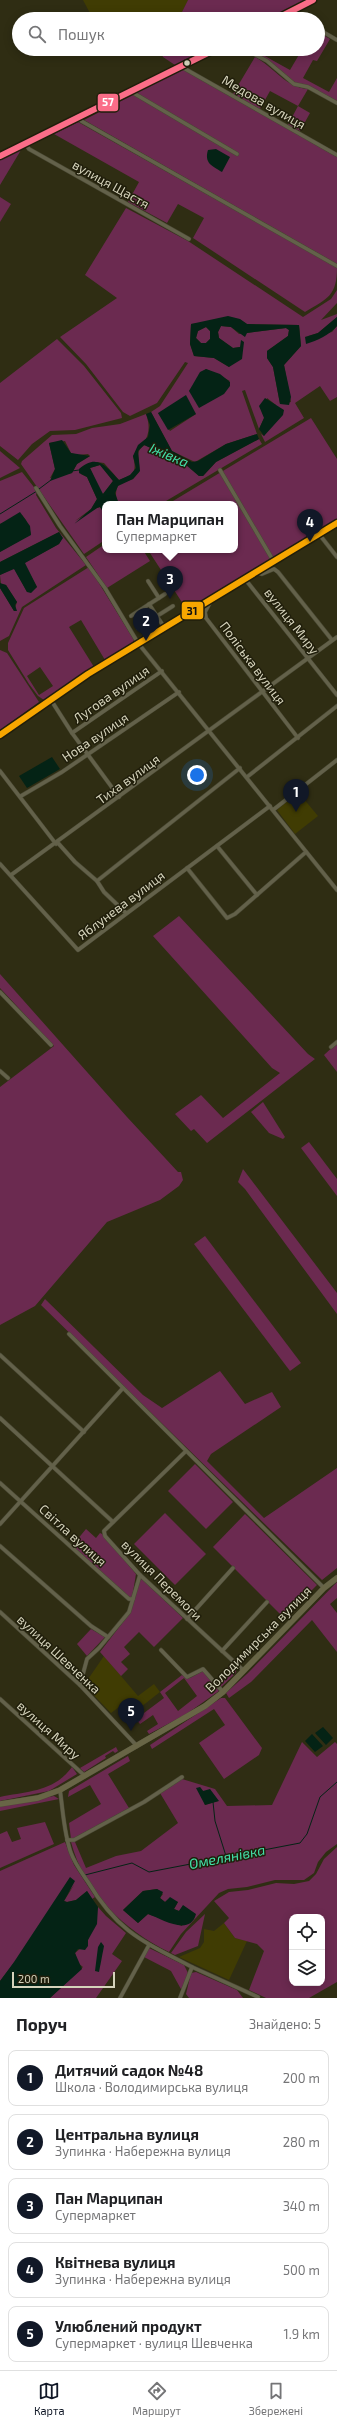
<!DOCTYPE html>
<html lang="uk">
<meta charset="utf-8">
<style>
body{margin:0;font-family:"Exo 2",sans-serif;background:#f6f6f6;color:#202124}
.controls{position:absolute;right:12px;bottom:12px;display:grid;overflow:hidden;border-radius:8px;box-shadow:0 2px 10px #0003}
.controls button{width:36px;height:36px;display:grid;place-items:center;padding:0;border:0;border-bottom:1px solid #e0e0e0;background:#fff;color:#202124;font:20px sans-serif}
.scale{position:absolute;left:12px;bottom:10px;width:103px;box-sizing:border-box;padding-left:4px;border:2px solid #d5d3bb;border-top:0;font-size:11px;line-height:14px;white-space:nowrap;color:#d5d3bb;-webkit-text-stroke:3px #201e0b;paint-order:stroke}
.you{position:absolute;left:197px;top:775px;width:14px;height:14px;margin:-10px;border:3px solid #fff;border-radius:50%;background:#1a73e8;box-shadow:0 0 0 6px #1a73e833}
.badge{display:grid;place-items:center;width:26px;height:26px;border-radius:50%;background:#111827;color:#fff;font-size:13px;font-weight:700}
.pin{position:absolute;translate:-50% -33px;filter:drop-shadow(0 1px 2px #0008)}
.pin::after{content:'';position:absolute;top:21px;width:14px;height:12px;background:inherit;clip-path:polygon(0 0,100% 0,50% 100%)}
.popup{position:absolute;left:102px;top:501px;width:136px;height:52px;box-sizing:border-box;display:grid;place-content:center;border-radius:8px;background:#fff;filter:drop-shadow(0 1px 3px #0005);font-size:13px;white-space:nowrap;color:#757577}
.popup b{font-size:15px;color:#202124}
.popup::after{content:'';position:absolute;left:50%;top:100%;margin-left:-8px;border:8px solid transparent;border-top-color:#fff}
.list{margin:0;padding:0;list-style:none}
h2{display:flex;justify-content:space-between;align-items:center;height:52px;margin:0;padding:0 16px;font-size:17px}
h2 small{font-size:13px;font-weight:400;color:#757577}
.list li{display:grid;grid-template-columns:26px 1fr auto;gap:12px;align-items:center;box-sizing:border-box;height:56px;margin:0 8px 8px;padding:0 8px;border:1px solid #e0e0e0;border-radius:8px}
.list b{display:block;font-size:15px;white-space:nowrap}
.list p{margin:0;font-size:13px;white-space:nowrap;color:#757577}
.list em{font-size:13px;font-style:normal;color:#757577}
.icon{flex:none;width:22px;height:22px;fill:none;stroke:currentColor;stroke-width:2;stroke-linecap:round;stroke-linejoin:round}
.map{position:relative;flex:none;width:337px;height:1998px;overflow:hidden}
.search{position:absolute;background:#fff;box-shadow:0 2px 10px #0003;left:12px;right:12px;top:12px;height:44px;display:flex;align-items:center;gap:10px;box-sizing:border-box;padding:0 14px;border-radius:22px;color:#757577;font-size:15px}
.sheet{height:372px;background:#fff}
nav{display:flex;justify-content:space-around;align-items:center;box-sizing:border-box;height:56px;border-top:1px solid #e0e0e0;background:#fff;font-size:11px;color:#757577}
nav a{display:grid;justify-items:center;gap:2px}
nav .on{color:#111827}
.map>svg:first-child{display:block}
.built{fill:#403c03}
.green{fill:#6b2a50;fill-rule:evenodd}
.water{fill:#042315;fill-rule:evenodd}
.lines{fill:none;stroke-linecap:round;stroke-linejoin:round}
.stream{stroke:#042315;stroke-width:1}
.street-casing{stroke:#4a4934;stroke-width:4.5}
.secondary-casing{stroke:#4a4934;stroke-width:6}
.primary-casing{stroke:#4a4934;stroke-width:6}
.street{stroke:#63614a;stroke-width:3.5}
.secondary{stroke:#6b694e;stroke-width:5}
.primary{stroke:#686546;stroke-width:5.5}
.bus-1-casing{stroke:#201e0b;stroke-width:9}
.bus-2-casing{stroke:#201e0b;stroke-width:9}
.bus-1{stroke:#f7a600;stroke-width:6}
.bus-2{stroke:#fb6d88;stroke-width:6}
.bus-dot{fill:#d5d3bb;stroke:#201e0b;stroke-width:1.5}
.labels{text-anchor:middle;stroke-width:3;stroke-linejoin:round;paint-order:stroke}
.street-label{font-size:13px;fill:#d5d3bb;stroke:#201e0b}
.water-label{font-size:14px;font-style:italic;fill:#43e0a9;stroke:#201e0b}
.line-badge{stroke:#201e0b;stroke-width:1.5}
.badge-label{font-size:11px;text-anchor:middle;font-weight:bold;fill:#fff}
.pale-badge-label{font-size:11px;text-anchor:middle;font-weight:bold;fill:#111}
</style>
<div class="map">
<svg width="337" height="1998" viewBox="0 0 337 1998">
<rect width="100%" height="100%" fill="#2f2d13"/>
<!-- built -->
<g class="built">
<path d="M83,0H188L179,18L176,19H93Z"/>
<path d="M298,792L318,816L295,834L277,810Z"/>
<path d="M104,1656L138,1696L154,1684L160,1692L132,1714L123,1704L111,1713L84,1685Z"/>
<path d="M224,1923L235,1938L247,1941L229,1980L179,1957L200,1948L204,1942V1929L214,1931Z"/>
</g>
<!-- green -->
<g class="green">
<path d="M188,0H305L267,19H176L179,18Z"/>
<path d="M318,32L330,39L317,61L313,60L303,78L329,92L337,78V101L309,86L298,85L268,60L247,49H252L290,70L300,53L296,49H318Z"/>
<path d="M159,49H206L175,65L163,57Z"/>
<path d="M255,57C274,67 285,87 308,89L298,106L310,113L300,131L288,125L298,106L270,91L260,109L233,94Z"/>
<path d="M183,69L337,157V264L84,120Z"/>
<path d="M78,122L337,267C337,296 328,298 305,312L193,238L204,218L178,204L167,223L128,202L139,182L54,134Z"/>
<path d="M21,150L0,185V160Z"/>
<path d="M0,197L11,204L0,222Z"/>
<path d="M126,208L188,241L303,317L331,299L337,290V303L321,320L337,314V317L318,333L305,337L332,332L337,326V397L330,401L320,386L295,403L304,418L265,442L261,434L264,436L276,405L267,398L264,418L259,429L245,390L242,391L257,434L226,444L195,462L172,451L151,412L160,406L188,363L185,362L157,403L130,416L123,412L86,364L60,337L117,298L85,275ZM239,319L247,324L299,325L301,346L284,365L291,402L280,404L273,367L267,358V351L288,336L289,330L286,328L239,334L231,327L221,326L218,332L219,338L233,348L240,347L229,367L214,358L194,356L190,344L191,324ZM206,369L230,381L189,391ZM158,413L196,414L170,431Z"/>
<path d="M206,327L210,331V339L206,343H201L196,338L198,331Z"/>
<path d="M57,339L84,366L121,413L122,418L75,430L50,431L32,444L18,460L0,446V383Z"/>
<path d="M146,414C153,434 145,442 133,456C137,473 134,474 119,480L104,463L97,462L81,474L87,477L97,499L91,509L75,521L97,508L100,507L105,515V540L84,554L21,464L22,461L52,435L76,434L92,428L120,424ZM65,441L71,453L78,455L88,454L90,456L77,464L72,473L50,478L55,469L49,443Z"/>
<path d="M311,418L337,459V520L187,610L148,550H235V504H168Z"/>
<path d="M259,439L262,444L161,504H119C115,497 115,491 119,484L133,479L139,472C141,461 133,452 145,445L185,464L199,476H203L216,462Z"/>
<path d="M0,451L20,468L0,478Z"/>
<path d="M100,465L113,481L103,494L101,493L90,468Z"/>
<path d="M22,472L37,491L36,495L56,528L86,565L22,607L9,636L0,641V588L14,611L17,602L6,585L1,584L0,575L14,568L27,592L37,587L24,563L59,544L62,538L59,532L0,562V552L31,534L26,520L22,515L0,524V481Z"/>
<path d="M105,544V550H143L150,561L107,588L86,557Z"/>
<path d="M89,567L134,640L132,644L105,660L81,620L69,627L94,667L44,700L38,696L29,684L8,650V643L24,608ZM40,667L53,686L39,695L27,676Z"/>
<path d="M0,650L7,653L39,702L0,730Z"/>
<path d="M179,916L308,1054L315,1059L207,1143L194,1129L191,1131L175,1114L201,1095L223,1118L280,1073L272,1068L153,936Z"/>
<path d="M0,974L127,1117L178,1172H181L183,1180L179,1186L160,1200L107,1222L35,1306L0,1325V1087L54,1046L0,988Z"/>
<path d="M337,1043V1072L324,1055Z"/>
<path d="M263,1102L285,1137L283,1139L269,1133L251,1112Z"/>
<path d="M309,1142L337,1179V1196L301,1148Z"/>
<path d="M243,1169L337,1293V1314L245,1189L238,1182Z"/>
<path d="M205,1236L301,1363L290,1371L194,1244Z"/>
<path d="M45,1299L143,1395L162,1408L220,1371L245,1404L272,1392L281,1407L211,1454L207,1461L264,1518L337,1468V1568L322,1580L41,1305Z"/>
<path d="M195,1464L233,1502L206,1529L168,1491Z"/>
<path d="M165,1513L206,1554L175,1585L134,1544Z"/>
<path d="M245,1514L317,1585L284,1618L213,1547Z"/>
<path d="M86,1529L96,1538L100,1533L104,1535L136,1574L132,1598H129L72,1546Z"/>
<path d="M142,1579L183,1618L154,1647L139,1632L124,1647L130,1654L121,1662L128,1669L121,1676L100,1652L130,1613L139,1581Z"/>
<path d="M337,1582V1598L330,1604L337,1613V1652L312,1620L251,1682L229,1698L226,1693L248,1673Z"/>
<path d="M91,1629L105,1637L87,1656L77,1644Z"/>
<path d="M232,1663L236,1668V1673L221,1687L218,1684L232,1672L228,1667Z"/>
<path d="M203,1671L219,1691L185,1715L149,1734L147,1731L158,1724L153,1715L140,1724L136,1719L164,1698L160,1692L182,1675L190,1678ZM184,1678L197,1696L178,1711L165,1693Z"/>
<path d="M221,1698H225L262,1748L259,1755L224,1779L199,1743L225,1725L214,1709L152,1749L150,1745Z"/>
<path d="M302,1742L317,1757L335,1742L337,1744V1844L326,1852L318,1862L314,1873L304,1880H275L247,1887L228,1889L219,1893L181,1934L169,1952C124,1930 84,1892 71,1842H75L86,1868L116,1856L141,1851L178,1823L160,1793L182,1779L215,1789L227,1806L272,1805ZM200,1787L203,1791L218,1801L205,1805ZM157,1889L163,1894L160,1898L165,1902L168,1900L178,1902L174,1909L179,1911L183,1906L182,1926L148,1914L138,1923L123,1910L143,1891Z"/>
<path d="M116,1747L118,1751L115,1753L113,1751L105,1756L106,1758L84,1772L80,1768Z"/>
<path d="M128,1756L130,1761L108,1774L129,1808L74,1839H71L69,1823L101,1804L90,1785L68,1797L69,1791Z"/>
<path d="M72,1767L77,1774L49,1791L0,1801V1797C28,1791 54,1792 72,1767Z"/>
<path d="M54,1796L59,1799L0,1811V1806Z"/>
<path d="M45,1822L54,1844L0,1868V1834L7,1831L12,1842L21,1839L17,1828Z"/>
<path d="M65,1842L74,1865L95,1897L92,1899L87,1891L76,1900L67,1902L64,1901L74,1885L0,1981V1871Z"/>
<path d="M337,1847V1982L309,1998H266L249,1990L264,1951L257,1944L235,1938L224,1923L229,1918L214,1901L229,1892L248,1890L276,1883L294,1884L309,1881L316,1874L324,1859ZM292,1917H322V1983H292Z"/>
<path d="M98,1907L106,1916L126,1933L112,1954L122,1961L96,1998H50L83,1967L78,1963L75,1953L87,1943Z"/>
<path d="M205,1914L198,1946L175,1955L171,1953L186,1932Z"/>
<path d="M149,1948L184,1965L188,1973L182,1991L171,1971L144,1957Z"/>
<path d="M196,1972L237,1990L243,1998H189L186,1994L191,1973Z"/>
</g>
<!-- water -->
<g class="water">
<path d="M216,149L230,157L222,172C212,166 204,163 208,150Z"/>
<path d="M228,316L240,319L247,324L299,325L301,346L284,365L291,397L289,405L280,404L273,367L267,358V351L288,336L289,330L286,328L247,333L245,337L231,327L221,326L218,332L219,338L233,348L240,347L241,340L244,342L242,359L229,367L214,358L194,356L190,344L191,324ZM206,327L210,331V339L206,343H201L196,338L198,331Z"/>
<path d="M337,317V326C328,336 318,340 306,344L305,337L318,333Z"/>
<path d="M206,369L220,374L230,382V386L224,394L199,408L189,391L200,372Z"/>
<path d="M186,395L196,414L168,430L158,413Z"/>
<path d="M265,398L284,410L283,415L264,436L259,429L264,418L259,406Z"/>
<path d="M151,412L172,451L192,462L198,461L226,444L257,434L259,439L216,462L203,476H199L185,464L144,445L138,451L140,471L133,479L118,486L115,493L119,504H105V515L100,507L97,508L74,524L91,509L97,499L87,477L79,473V469C97,453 106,466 119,480L130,475L136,468L133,456L138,445L148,437L150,425L146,414ZM100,465L113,481L103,494L90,468Z"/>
<path d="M62,440L71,453L90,456L77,464L72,473L50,481L55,469L49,443Z"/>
<path d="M20,512L30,526L31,535L0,552V524Z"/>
<path d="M59,532L63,538L59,544L25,563L37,587L31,593L27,592L14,569L0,575V562Z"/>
<path d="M0,583L6,585L17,602L15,605L17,611H14L0,588Z"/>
<path d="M52,757L60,769L27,788L19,776Z"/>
<path d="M323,1727L333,1738L326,1745L315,1733Z"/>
<path d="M312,1734L323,1746L315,1752L305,1741Z"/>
<path d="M200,1787L203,1791L210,1789L219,1801L205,1805L196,1788Z"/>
<path d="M70,1877L75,1881L64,1901L67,1902L76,1900L87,1891L98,1907L97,1924L88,1940V1946L85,1950L78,1949L75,1953L82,1969L50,1998H0V1981L14,1962Z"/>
<path d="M157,1889L163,1892L160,1898L165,1902L170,1897L178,1902L174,1909L179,1911L183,1905L196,1914C190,1937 162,1919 148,1914L138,1923L123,1910L143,1891Z"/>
<path d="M101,1942L104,1946L99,1972L95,1971L98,1947Z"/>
</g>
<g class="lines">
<!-- stream -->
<g class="stream">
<path d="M72,471L79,470"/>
<path d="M39,489L51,480"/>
<path d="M0,514L37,491"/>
<path d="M213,1802L215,1821L226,1856"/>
<path d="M85,1875L132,1863L149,1872L300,1843L307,1834L320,1797L337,1782"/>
</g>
<defs>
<g id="street">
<path d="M290,12L301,19"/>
<path d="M318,29L337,40"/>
<path d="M245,49L267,61L294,84L308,87L337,103"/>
<path d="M180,66L337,155"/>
<path d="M130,91L237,154"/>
<path d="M76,118L337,266"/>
<path d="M25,143L29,149L189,239"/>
<path d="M220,470L274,562"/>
<path d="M36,488L60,526L105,588L138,643L337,890"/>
<path d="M319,534L337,557"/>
<path d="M256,572L262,574L274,569L278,572L332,640"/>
<path d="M245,579L337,695"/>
<path d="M148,581L159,598"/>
<path d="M212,599L205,612L206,618L298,738"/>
<path d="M149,604L164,627"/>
<path d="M131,616L165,594"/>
<path d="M138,628L173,606"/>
<path d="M51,700L72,733L119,797"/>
<path d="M72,733L162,671"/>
<path d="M0,771L56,844"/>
<path d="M247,777L337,706"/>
<path d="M21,796L62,772L179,692"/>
<path d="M273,810L337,760"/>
<path d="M58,843L75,862L97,881"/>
<path d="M217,846L257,895"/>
<path d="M0,864L78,950L270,806"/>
<path d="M187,868L227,918L235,914L306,852"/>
<path d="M11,875L337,637"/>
<path d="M126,913L104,892L97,881L240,768"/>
<path d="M0,992L51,1045"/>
<path d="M331,1047L337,1042"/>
<path d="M0,1071L8,1078"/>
<path d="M69,1334L324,1588"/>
<path d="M0,1355L84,1432"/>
<path d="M0,1418L113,1522"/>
<path d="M186,1451L104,1531L105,1536L140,1575L244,1671"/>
<path d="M0,1483L129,1599H133"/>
<path d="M0,1524L123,1388"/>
<path d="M0,1546L91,1626L108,1637"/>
<path d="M0,1612L80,1685L137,1746"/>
<path d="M187,1619L233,1568"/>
<path d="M161,1650L187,1677L203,1669L223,1692"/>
<path d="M222,1651L267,1602"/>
<path d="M80,1685L87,1659L99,1648L129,1612L140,1575"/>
<path d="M0,1699L85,1776"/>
<path d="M60,1790C63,1811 64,1834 71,1853C75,1864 82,1873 88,1882C118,1932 142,1941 192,1967L180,1998"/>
<path d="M67,1840H74L144,1802L182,1777"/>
<path d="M192,1967L258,1997"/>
<path d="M120,1998L149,1945"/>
</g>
<g id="secondary">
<path d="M276,19L313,0"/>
<path d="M0,156L216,49"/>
<path d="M0,735L88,674L337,523"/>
</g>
<path id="primary" d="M0,1804L38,1798L60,1790L205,1706L223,1692L324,1588L337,1578"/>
</defs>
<!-- street casing -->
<use href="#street" class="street-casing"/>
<!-- secondary casing -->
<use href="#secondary" class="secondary-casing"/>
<!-- primary casing -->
<use href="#primary" class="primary-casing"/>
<!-- street -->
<use href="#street" class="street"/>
<!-- secondary -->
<use href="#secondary" class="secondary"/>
<!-- primary -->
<use href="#primary" class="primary"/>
<defs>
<path id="bus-1" d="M0,735L88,674L337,523"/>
<g id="bus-2">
<path d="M276,19L313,0"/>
<path d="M0,156L216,49"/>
</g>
</defs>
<!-- bus-1 casing -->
<use href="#bus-1" class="bus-1-casing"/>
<!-- bus-2 casing -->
<use href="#bus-2" class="bus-2-casing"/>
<!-- bus-1 -->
<use href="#bus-1" class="bus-1"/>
<!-- bus-2 -->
<use href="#bus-2" class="bus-2"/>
</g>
<!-- markers -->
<circle class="bus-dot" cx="187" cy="63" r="3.5"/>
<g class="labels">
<!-- street labels -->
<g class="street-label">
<text transform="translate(264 102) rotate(30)" y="5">Медова вулиця</text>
<text transform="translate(111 184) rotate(29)" y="5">вулиця Щастя</text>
<text transform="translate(292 621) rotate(52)" y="5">вулиця Миру</text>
<text transform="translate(253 663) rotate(53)" y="5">Поліська вулиця</text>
<text transform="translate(111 694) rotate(-35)" y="5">Лугова вулиця</text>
<text transform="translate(95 737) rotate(-34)" y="5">Нова вулиця</text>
<text transform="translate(128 779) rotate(-36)" y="5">Тиха вулиця</text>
<text transform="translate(121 905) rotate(-37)" y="5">Яблунева вулиця</text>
<text transform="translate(73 1535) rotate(42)" y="5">Світла вулиця</text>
<text transform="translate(162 1580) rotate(45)" y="5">вулиця Перемоги</text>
<text transform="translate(258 1639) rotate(-45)" y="5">Володимирська вулиця</text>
<text transform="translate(59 1654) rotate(43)" y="5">вулиця Шевченка</text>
<text transform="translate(49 1730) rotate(42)" y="5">вулиця Миру</text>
</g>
<!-- water labels -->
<g class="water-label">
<text transform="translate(169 455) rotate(23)" y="5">Іжівка</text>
<text transform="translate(227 1857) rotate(-11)" y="5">Омелянівка</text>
</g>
</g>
<g class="line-badge">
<rect x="97" y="93" width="22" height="19" rx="4" fill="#fb6d88"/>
<rect x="181" y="601" width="23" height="19" rx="4" fill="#f7a600"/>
</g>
<g class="badge-label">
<text x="108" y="106">57</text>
</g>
<g class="pale-badge-label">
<text x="192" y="615">31</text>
</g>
</svg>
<div class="controls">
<button><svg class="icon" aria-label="locate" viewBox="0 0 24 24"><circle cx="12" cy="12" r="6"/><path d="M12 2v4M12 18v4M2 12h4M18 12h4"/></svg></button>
<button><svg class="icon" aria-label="layers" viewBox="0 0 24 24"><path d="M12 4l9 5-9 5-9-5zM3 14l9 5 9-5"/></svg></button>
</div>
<div class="scale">200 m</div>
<div class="you"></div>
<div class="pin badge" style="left:296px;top:812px">1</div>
<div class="pin badge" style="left:146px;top:641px">2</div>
<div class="pin badge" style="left:170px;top:599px">3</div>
<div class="popup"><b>Пан Марципан</b>Супермаркет</div>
<div class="pin badge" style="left:310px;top:542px">4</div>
<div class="pin badge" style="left:131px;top:1731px">5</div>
<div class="search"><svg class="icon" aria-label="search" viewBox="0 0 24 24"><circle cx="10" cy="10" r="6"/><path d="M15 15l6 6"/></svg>Пошук</div>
</div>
<section class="sheet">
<h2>Поруч<small>Знайдено: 5</small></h2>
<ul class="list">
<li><span class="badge">1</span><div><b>Дитячий садок №48</b><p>Школа · Володимирська вулиця</p></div><em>200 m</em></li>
<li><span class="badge">2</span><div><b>Центральна вулиця</b><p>Зупинка · Набережна вулиця</p></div><em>280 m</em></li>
<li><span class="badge">3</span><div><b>Пан Марципан</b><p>Супермаркет</p></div><em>340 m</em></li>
<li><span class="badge">4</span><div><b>Квітнева вулиця</b><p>Зупинка · Набережна вулиця</p></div><em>500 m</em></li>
<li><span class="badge">5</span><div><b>Улюблений продукт</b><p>Супермаркет · вулиця Шевченка</p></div><em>1.9 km</em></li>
</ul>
</section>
<nav>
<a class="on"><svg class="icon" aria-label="map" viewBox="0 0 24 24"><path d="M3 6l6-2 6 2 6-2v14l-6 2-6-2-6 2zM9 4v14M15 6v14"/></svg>Карта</a>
<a><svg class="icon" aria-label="directions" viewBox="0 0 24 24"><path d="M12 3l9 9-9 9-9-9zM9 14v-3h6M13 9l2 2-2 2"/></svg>Маршрут</a>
<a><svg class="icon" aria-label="saved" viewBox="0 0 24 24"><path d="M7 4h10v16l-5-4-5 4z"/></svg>Збережені</a>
</nav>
